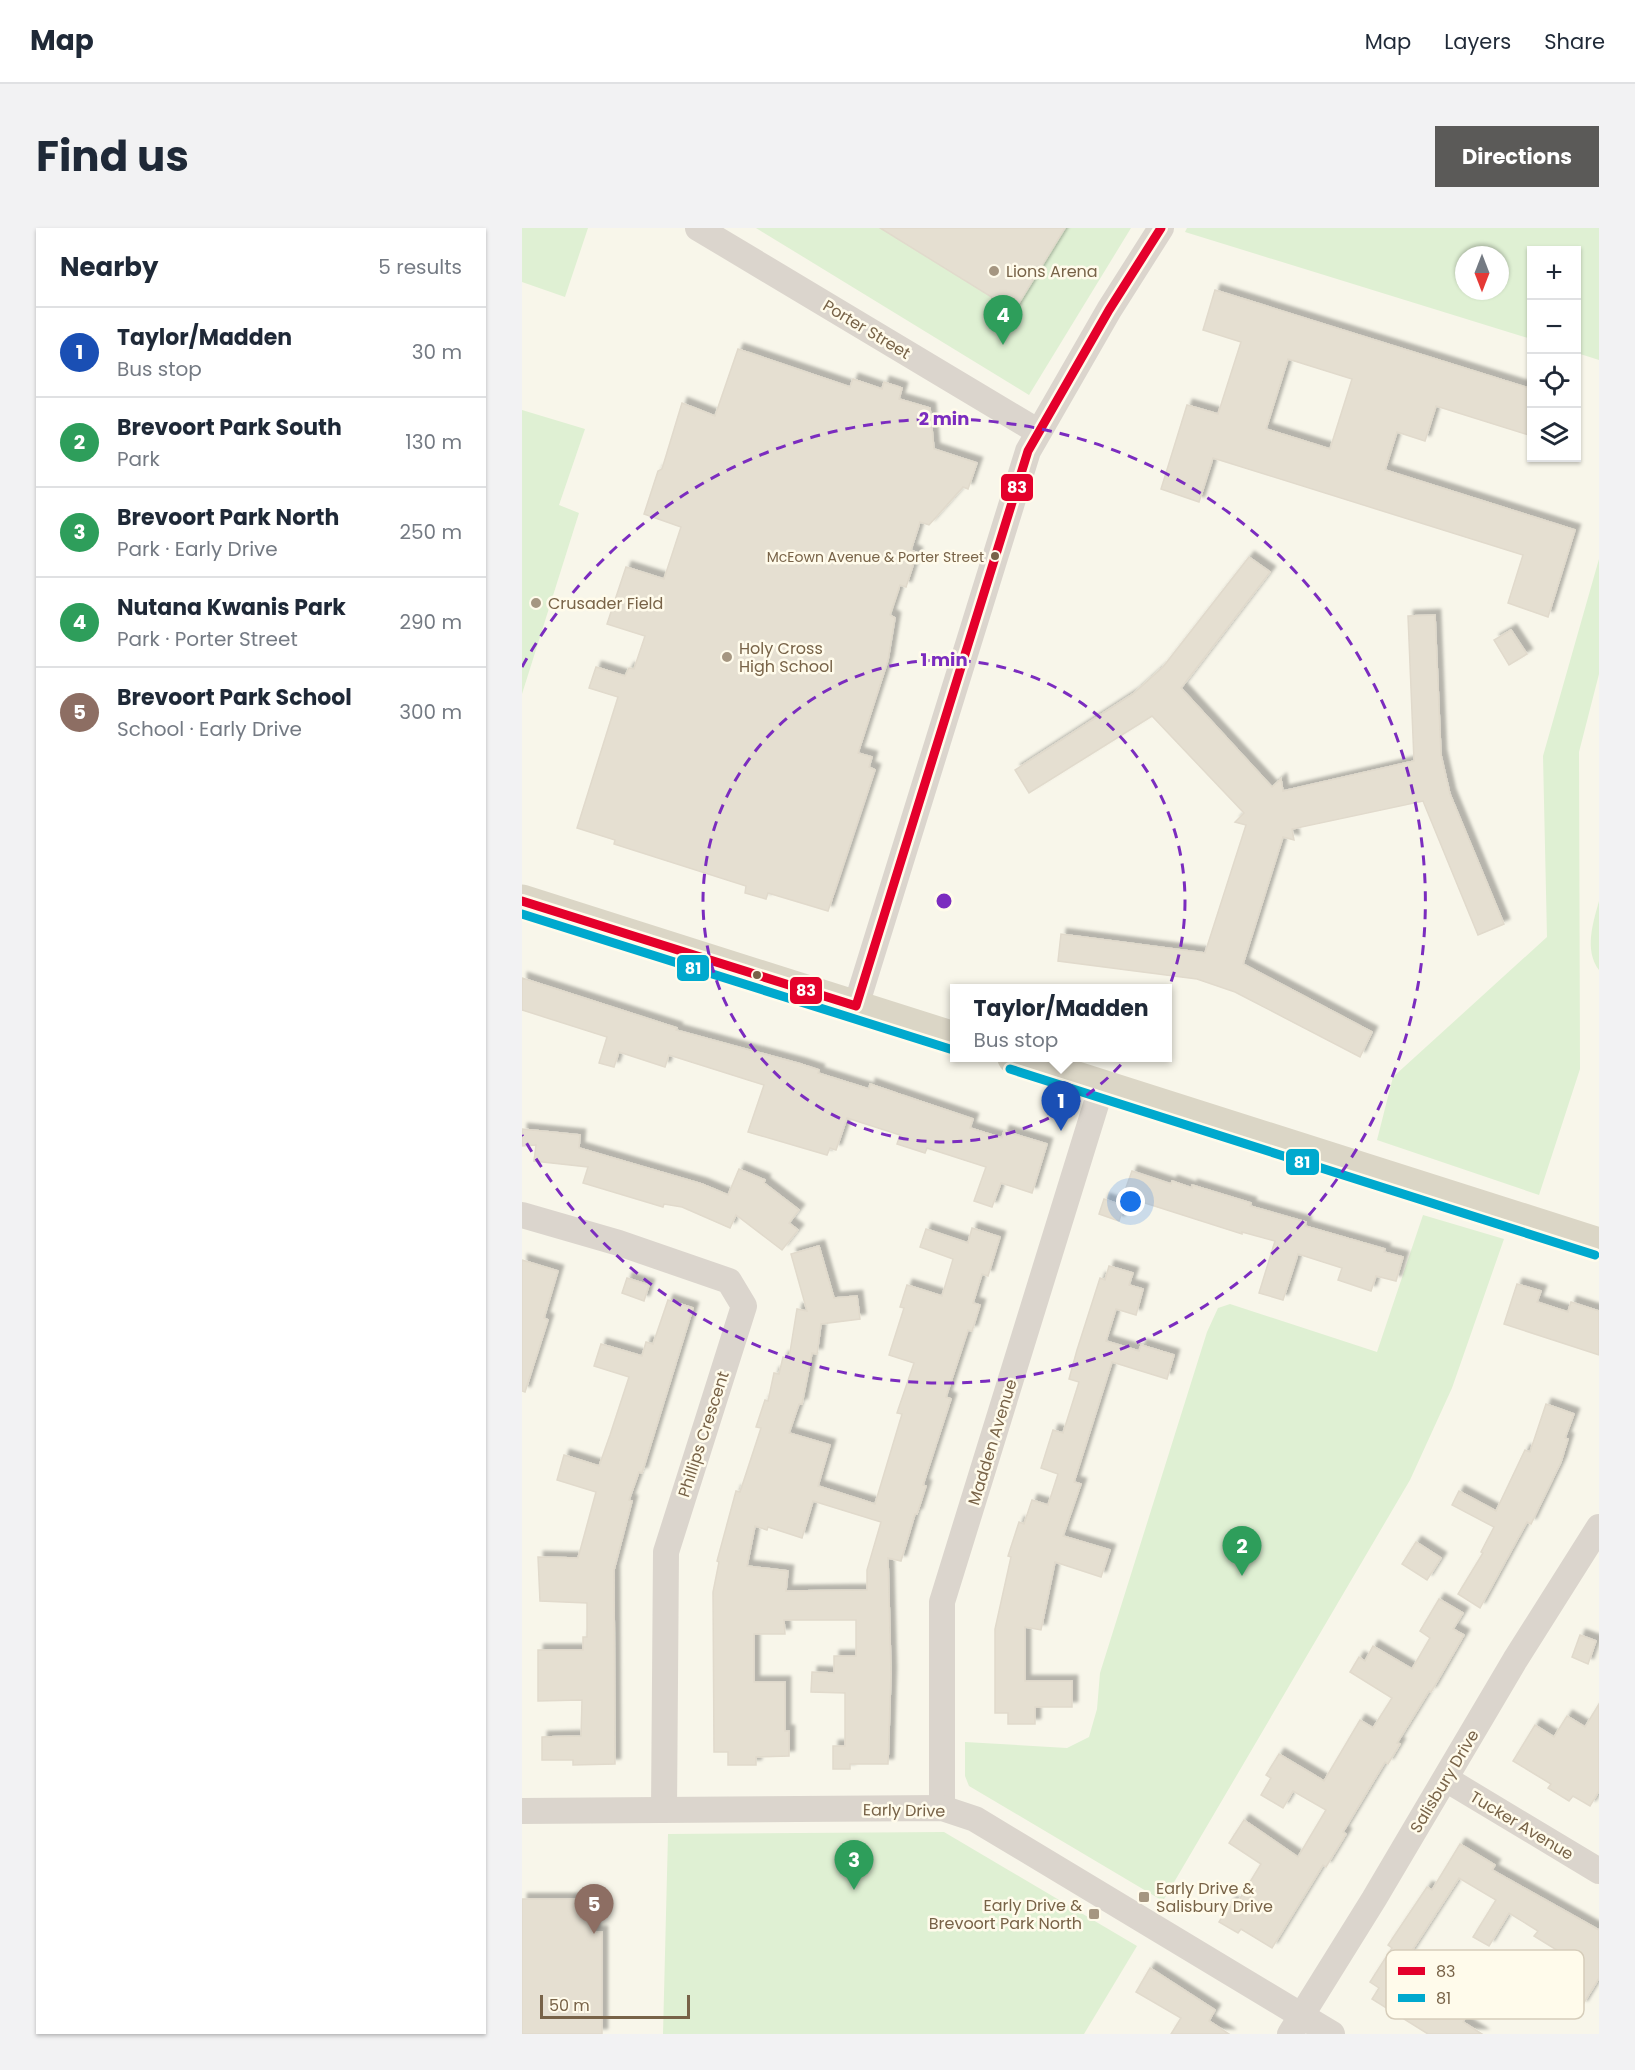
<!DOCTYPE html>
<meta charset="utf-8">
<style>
body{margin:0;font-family:Poppins,sans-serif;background:#f2f2f3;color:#1f2937}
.controls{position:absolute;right:18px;top:18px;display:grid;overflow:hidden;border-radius:0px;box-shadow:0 2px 4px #0004}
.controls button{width:54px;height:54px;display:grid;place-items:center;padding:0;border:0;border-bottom:2px solid #e0e1e3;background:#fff;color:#1f2937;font:30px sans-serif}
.compass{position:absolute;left:933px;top:18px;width:54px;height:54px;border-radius:50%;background:#fff;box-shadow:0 2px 4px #0004;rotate:180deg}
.scale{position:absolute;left:18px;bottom:15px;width:150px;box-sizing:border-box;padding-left:6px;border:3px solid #786348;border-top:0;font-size:16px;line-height:21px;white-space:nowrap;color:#786348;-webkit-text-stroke:4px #fffbeb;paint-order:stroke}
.you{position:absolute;left:609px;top:974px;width:21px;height:21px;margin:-15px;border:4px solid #fff;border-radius:50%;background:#1a73e8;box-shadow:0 0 0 9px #1a73e833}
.badge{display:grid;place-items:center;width:39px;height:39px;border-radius:50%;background:#5b5a58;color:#fff;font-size:20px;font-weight:700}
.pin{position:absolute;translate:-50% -50px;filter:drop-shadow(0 2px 3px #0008)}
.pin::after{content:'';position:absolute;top:32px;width:21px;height:18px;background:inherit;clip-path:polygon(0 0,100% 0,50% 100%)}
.popup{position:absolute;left:428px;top:756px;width:222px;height:78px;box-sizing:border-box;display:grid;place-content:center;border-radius:0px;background:#fff;filter:drop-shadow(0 2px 4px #0005);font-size:20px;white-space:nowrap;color:#747a83}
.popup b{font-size:22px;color:#1f2937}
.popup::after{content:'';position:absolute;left:50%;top:100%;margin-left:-12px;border:12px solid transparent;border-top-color:#fff}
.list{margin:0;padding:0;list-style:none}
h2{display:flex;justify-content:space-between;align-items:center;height:78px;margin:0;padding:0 24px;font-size:26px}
h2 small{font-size:20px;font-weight:400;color:#747a83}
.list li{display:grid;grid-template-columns:39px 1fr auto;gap:18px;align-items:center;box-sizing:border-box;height:90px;padding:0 24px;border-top:2px solid #e0e1e3}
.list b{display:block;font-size:22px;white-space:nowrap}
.list p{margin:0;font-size:20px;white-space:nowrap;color:#747a83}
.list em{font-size:20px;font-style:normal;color:#747a83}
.icon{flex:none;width:33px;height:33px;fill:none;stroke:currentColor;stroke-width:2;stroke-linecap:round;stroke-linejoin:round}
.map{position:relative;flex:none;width:1077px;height:1806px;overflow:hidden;border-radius:0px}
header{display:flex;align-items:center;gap:36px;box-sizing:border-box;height:84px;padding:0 30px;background:#fff;border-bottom:2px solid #e0e1e3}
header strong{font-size:28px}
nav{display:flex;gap:33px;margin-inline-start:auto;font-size:21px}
.intro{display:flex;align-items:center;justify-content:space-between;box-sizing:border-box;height:144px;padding:0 36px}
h1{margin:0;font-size:42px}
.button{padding:15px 27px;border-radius:0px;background:#5b5a58;color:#fff;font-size:21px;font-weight:700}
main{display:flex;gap:36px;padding:0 36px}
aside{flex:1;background:#fff;border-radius:0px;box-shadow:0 2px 4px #0004}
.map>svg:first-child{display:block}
.green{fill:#dff0d3;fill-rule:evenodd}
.building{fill:#e5dfd1;stroke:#e1dacc;stroke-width:1.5;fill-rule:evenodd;filter:url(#shadow)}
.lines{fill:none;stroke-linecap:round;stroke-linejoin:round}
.minor{stroke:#dbd5cd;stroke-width:26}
.major{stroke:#dbd6c6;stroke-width:33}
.bus-1-casing{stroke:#fffbeb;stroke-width:14}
.bus-2-casing{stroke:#fffbeb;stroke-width:14}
.bus-1{stroke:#e4002b;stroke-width:9}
.bus-2{stroke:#00a9ce;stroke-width:9}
.ring{fill:none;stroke:#7b2cbf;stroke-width:3;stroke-dasharray:10 8}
.poi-dot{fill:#a59681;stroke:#fffbeb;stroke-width:2}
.bus-dot{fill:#786348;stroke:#fffbeb;stroke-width:2}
.labels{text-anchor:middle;stroke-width:5;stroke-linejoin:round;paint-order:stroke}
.bus-label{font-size:14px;fill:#786348;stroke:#fffbeb;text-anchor:end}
.poi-label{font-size:16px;fill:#786348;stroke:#fffbeb;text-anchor:start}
.street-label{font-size:16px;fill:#786348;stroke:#fffbeb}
.key{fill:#fffbeb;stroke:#d6cdba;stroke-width:1.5}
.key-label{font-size:16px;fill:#786348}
.centre{fill:#7b2cbf;stroke:#fffbeb;stroke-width:3}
.ring-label{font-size:18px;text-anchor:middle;font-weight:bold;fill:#7b2cbf;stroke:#fffbeb;stroke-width:5;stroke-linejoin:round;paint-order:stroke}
.line-badge{stroke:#fffbeb;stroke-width:2}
.badge-label{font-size:16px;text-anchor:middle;font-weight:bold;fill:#fff}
</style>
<header>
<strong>Map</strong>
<nav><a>Map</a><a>Layers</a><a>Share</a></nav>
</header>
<div class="intro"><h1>Find us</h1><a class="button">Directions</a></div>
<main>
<aside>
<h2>Nearby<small>5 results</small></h2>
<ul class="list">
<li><span class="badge" style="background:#1a4fb4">1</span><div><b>Taylor/Madden</b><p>Bus stop</p></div><em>30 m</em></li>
<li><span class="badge" style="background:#2e9e5b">2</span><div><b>Brevoort Park South</b><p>Park</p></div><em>130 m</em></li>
<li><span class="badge" style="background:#2e9e5b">3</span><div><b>Brevoort Park North</b><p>Park · Early Drive</p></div><em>250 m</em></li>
<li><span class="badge" style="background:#2e9e5b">4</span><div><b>Nutana Kwanis Park</b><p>Park · Porter Street</p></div><em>290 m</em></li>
<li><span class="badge" style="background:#8d6e63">5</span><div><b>Brevoort Park School</b><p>School · Early Drive</p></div><em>300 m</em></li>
</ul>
</aside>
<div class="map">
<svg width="1077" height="1806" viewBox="0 0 1077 1806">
<defs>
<filter id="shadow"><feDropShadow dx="5.5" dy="-5.5" stdDeviation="1.5" flood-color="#0004"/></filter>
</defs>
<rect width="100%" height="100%" fill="#f8f6ea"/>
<!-- green -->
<g class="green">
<path d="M0,0H66L43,69L0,54Z"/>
<path d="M234,0H609L507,167Z"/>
<path d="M665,0H1077V132L1055,125L1054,22H1010L1009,111L663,4ZM942,27H978V63H942Z"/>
<path d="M0,182L63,201L37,277L57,285L0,466Z"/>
<path d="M1077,331V446L1057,524L1058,841L1017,967L855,912L871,849L1025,709L1021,528Z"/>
<path d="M1077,673V742C1062,722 1071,695 1077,673Z"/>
<path d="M901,987L982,1011L930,1160L888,1252L641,1673L447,1558L443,1548V1514L545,1520L567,1509L575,1481L578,1445L685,1104L696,1080L708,1076L855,1124Z"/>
<path d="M422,1604L615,1718L562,1806H141L146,1606Z"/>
</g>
<!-- building -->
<g class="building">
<path d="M358,0H543L492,83Z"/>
<path d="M693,62L1010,161V208L914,178L903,213L875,204L863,242L1053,302L1026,389L986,375L1001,327L691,230L677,274L639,261L665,177L696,186L719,114L681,102ZM766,131L830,151L808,221L744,201Z"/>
<path d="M216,121L328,159L331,151L360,161L362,154L380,160L377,171L408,180L412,221L455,235L446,261L441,259L407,297L398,294L389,322L395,325L384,359L378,357L368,387L373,390L366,432L336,525L350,529L347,539L353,542L306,683L246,665L244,671L223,665L224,658L92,616L93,612L55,600L96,469L67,460L74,439L103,448L107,440L112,441L123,408L85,396L104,339L142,351L159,299L122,286L136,243L140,241L160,175L193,188Z"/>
<path d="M727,329L748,344L659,460L750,559L759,551L761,563L892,533L886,388L913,387L919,527L928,566L982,696L956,707L901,573L770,601L772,612L761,609L721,736L850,804L838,829L713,764L675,751L536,733L539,706L683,725L724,597L713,594L722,585L630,488L507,565L493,542L611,466L641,439Z"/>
<path d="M989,402L1005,426L987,437L972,412Z"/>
<path d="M0,750L155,800L154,802L279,836L297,842L296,845L347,861L348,856L374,865L451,891L448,900L480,910L482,903L525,916L510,965L479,955L470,979L452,973L464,939L405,920L403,925L375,916L378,907L325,890L314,922L308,920L305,927L226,904L242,857L147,827L143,839L97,824L92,839L77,835L85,809L0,782Z"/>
<path d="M0,901L58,907L57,920L180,956L206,967L217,941L243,952L242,955L277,982L267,995L276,1002L260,1022L214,987L208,1000L160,979L142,976L141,979L61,955L66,939L12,933L14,917L0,918Z"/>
<path d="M610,943L649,956L650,953L670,960V957L729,975L728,978L784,994L783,998L863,1021L862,1024L881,1029L874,1053L854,1048L849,1063L816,1052L820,1040L776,1026L761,1072L737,1065L753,1013L720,1004V1006L601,968Z"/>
<path d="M582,971L602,978L597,993L577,986Z"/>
<path d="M450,1000L478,1009L466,1048L460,1046L451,1075L458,1077L450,1103L446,1102L424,1169L429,1171L401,1257L404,1258L395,1286H393L379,1333L366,1330L369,1445L366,1536H328V1541H311V1518H323V1465L289,1464L290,1444L312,1445V1428H334V1392H262L263,1406H232V1454H263V1503H267V1528L234,1529V1537H206V1524H192L191,1364L197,1334L195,1333L214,1263L218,1264L239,1200L234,1199L243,1172L246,1173L252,1145L257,1146L261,1129L267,1130L275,1081L285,1083L269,1026L297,1018L312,1070L335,1068L338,1091L299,1096L295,1126L290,1125L280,1176H277L267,1205L308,1217L296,1258L353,1276L380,1186L375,1185L392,1135L367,1127L382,1080L378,1079L385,1057L420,1068L431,1031L398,1019L404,1001L446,1015ZM291,1273L359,1294L345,1342V1362L264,1363L266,1343L225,1338L233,1298L245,1302L246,1299L280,1310Z"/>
<path d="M0,1032L36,1043L22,1090L26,1092L3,1164L0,1163Z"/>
<path d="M587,1038L611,1045L607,1057L621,1061L614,1087L594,1081L584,1113L617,1123L619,1117L652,1127L645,1151L590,1134L552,1254L559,1256L541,1308L588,1322L579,1349L533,1334L519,1402L503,1399V1453H550V1479H513V1496H486V1485H473V1401L489,1329L486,1328L497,1294L502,1296L510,1272L526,1277L536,1246L519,1240L531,1202L541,1205L557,1154L547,1151L555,1122L578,1050L583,1052Z"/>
<path d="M105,1050L127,1057L122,1073L100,1065Z"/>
<path d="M995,1056L1019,1063L1015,1074L1046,1084L1049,1074L1077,1083V1127L982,1096Z"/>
<path d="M146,1072L171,1080L120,1245L117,1244L107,1272L110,1273L92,1342L93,1536L51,1537V1532H20V1509L59,1508L60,1472L16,1473V1422H61V1409H65V1375L18,1373L16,1329L56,1330L74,1264L35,1252L42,1227L77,1238L88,1207L107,1149L72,1138L79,1116L120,1128L124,1114L131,1116Z"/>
<path d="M1024,1176L1052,1186L1043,1210L1046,1211L1039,1234L1009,1296L1005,1294L958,1380L936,1366L961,1325L959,1324L972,1299L930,1277L937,1263L974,1283L1003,1222L1008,1224Z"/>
<path d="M894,1314L919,1330L905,1352L880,1336Z"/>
<path d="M917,1371L941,1385L931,1401L942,1407L909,1464L907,1463L875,1515L878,1516L866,1536L863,1534L821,1604L824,1606L804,1639L801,1637L750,1720L719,1701L716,1705L697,1694L709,1674L714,1677L739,1636L707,1615L722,1592L776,1629L804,1582L771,1563L761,1580L739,1567L749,1550L744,1547L757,1526L802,1553L838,1492L851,1500L870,1470L828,1444L837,1429L843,1433L851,1418L890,1441L908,1410L898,1403Z"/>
<path d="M1058,1407L1074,1413L1066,1436L1050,1429Z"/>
<path d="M1077,1476V1563L1068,1578L1051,1568L1047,1573L1026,1560L1029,1556L991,1533L1013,1497L1032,1509L1045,1488L1063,1499Z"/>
<path d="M938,1616L973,1637L970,1642L1077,1702V1750L1060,1778L1040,1766L1059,1737L1012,1708L1016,1703L987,1685L967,1718L951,1709L974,1672L937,1650L872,1750L905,1771L907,1767L943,1790L941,1794L960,1806H906L850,1771L857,1760L848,1754L870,1720L866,1717L905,1659L910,1662Z"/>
<path d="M0,1671H72V1704H80V1806H0Z"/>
<path d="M628,1740L693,1782L687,1793L707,1806H649L659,1790L614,1764Z"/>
</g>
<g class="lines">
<!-- minor -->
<g class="minor">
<path d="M176,0L515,203"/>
<path d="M334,778L506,223L587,82L639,0"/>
<path d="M0,987L97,1015L207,1053L222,1078L144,1324L142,1582"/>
<path d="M924,1551L1077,1643"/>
<path d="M420,1580V1374L580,857"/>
<path d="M0,1583L420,1580L453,1591L810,1806"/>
<path d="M768,1806L852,1671L993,1432L1077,1299"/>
</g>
<!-- major -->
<g class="major">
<path d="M0,673L432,810"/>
<path d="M492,830L1077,1016"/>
</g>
<defs>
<path id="bus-1" d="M0,673L334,778L506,223L587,82L639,0"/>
<g id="bus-2">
<path d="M0,686L428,821"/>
<path d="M488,841L1073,1027"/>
</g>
</defs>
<!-- bus-1 casing -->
<use href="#bus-1" class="bus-1-casing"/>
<!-- bus-2 casing -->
<use href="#bus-2" class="bus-2-casing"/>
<!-- bus-1 -->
<use href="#bus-1" class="bus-1"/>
<!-- bus-2 -->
<use href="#bus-2" class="bus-2"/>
</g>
<!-- distance rings -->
<g class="ring">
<circle cx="422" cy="673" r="241"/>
<path d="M0 439A482 482 0 1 1 0 907"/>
</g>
<!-- markers -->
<g class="poi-dot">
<circle cx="472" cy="43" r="6"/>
<circle cx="14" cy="375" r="6"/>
<circle cx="205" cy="429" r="6"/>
<rect x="616" y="1663" width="12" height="12" rx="3"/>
<rect x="566" y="1680" width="12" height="12" rx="3"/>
</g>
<g class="bus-dot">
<circle cx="473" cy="328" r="5"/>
<circle cx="235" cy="747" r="5"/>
</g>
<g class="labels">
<!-- bus labels -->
<g class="bus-label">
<text x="462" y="334">McEown Avenue &amp; Porter Street</text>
</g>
<!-- poi labels -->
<g class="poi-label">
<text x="484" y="49">Lions Arena</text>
<text x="26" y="381">Crusader Field</text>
<text x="217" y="426">Holy Cross<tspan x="217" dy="18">High School</tspan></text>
<text x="634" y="1666">Early Drive &amp;<tspan x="634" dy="18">Salisbury Drive</tspan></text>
<text x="560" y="1683" text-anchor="end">Early Drive &amp;<tspan x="560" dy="18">Brevoort Park North</tspan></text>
</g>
<!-- street labels -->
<g class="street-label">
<text transform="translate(345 101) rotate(31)" y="6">Porter Street</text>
<text transform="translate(181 1206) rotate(-72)" y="6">Phillips Crescent</text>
<text transform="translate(470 1214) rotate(-73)" y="6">Madden Avenue</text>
<text transform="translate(922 1553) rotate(-59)" y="6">Salisbury Drive</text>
<text transform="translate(382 1582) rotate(1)" y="6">Early Drive</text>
<text transform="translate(1000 1597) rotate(31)" y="6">Tucker Avenue</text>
</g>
</g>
<!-- legend -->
<rect x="864" y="1722" width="198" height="69" rx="9" class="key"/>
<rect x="876" y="1739" width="27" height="8" fill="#e4002b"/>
<rect x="876" y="1766" width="27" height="8" fill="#00a9ce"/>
<g class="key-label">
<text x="914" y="1749">83</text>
<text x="914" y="1776">81</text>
</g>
<circle cx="422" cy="673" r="9" class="centre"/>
<g class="ring-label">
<text x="422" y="197">2 min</text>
<text x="422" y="438">1 min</text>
</g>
<g class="line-badge">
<rect x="478" y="245" width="34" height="29" rx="6" fill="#e4002b"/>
<rect x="154" y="726" width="34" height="28" rx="6" fill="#00a9ce"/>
<rect x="267" y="748" width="34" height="29" rx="6" fill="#e4002b"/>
<rect x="763" y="920" width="35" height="28" rx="6" fill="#00a9ce"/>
</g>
<g class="badge-label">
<text x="495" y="265">83</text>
<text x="171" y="746">81</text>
<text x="284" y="768">83</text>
<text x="780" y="940">81</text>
</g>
</svg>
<div class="controls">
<button>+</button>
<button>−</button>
<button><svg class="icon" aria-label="locate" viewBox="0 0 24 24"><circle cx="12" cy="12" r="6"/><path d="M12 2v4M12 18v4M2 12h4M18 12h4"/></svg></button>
<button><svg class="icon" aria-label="layers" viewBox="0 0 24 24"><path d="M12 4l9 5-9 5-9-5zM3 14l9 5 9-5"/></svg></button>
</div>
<svg class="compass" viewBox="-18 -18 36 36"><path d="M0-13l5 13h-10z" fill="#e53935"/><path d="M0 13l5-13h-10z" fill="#747a83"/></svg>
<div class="scale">50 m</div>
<div class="you"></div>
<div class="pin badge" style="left:539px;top:903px;background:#1a4fb4">1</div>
<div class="popup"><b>Taylor/Madden</b>Bus stop</div>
<div class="pin badge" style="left:720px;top:1348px;background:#2e9e5b">2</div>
<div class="pin badge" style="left:332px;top:1662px;background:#2e9e5b">3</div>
<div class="pin badge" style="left:481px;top:117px;background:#2e9e5b">4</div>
<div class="pin badge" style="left:72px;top:1706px;background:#8d6e63">5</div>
</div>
</main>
